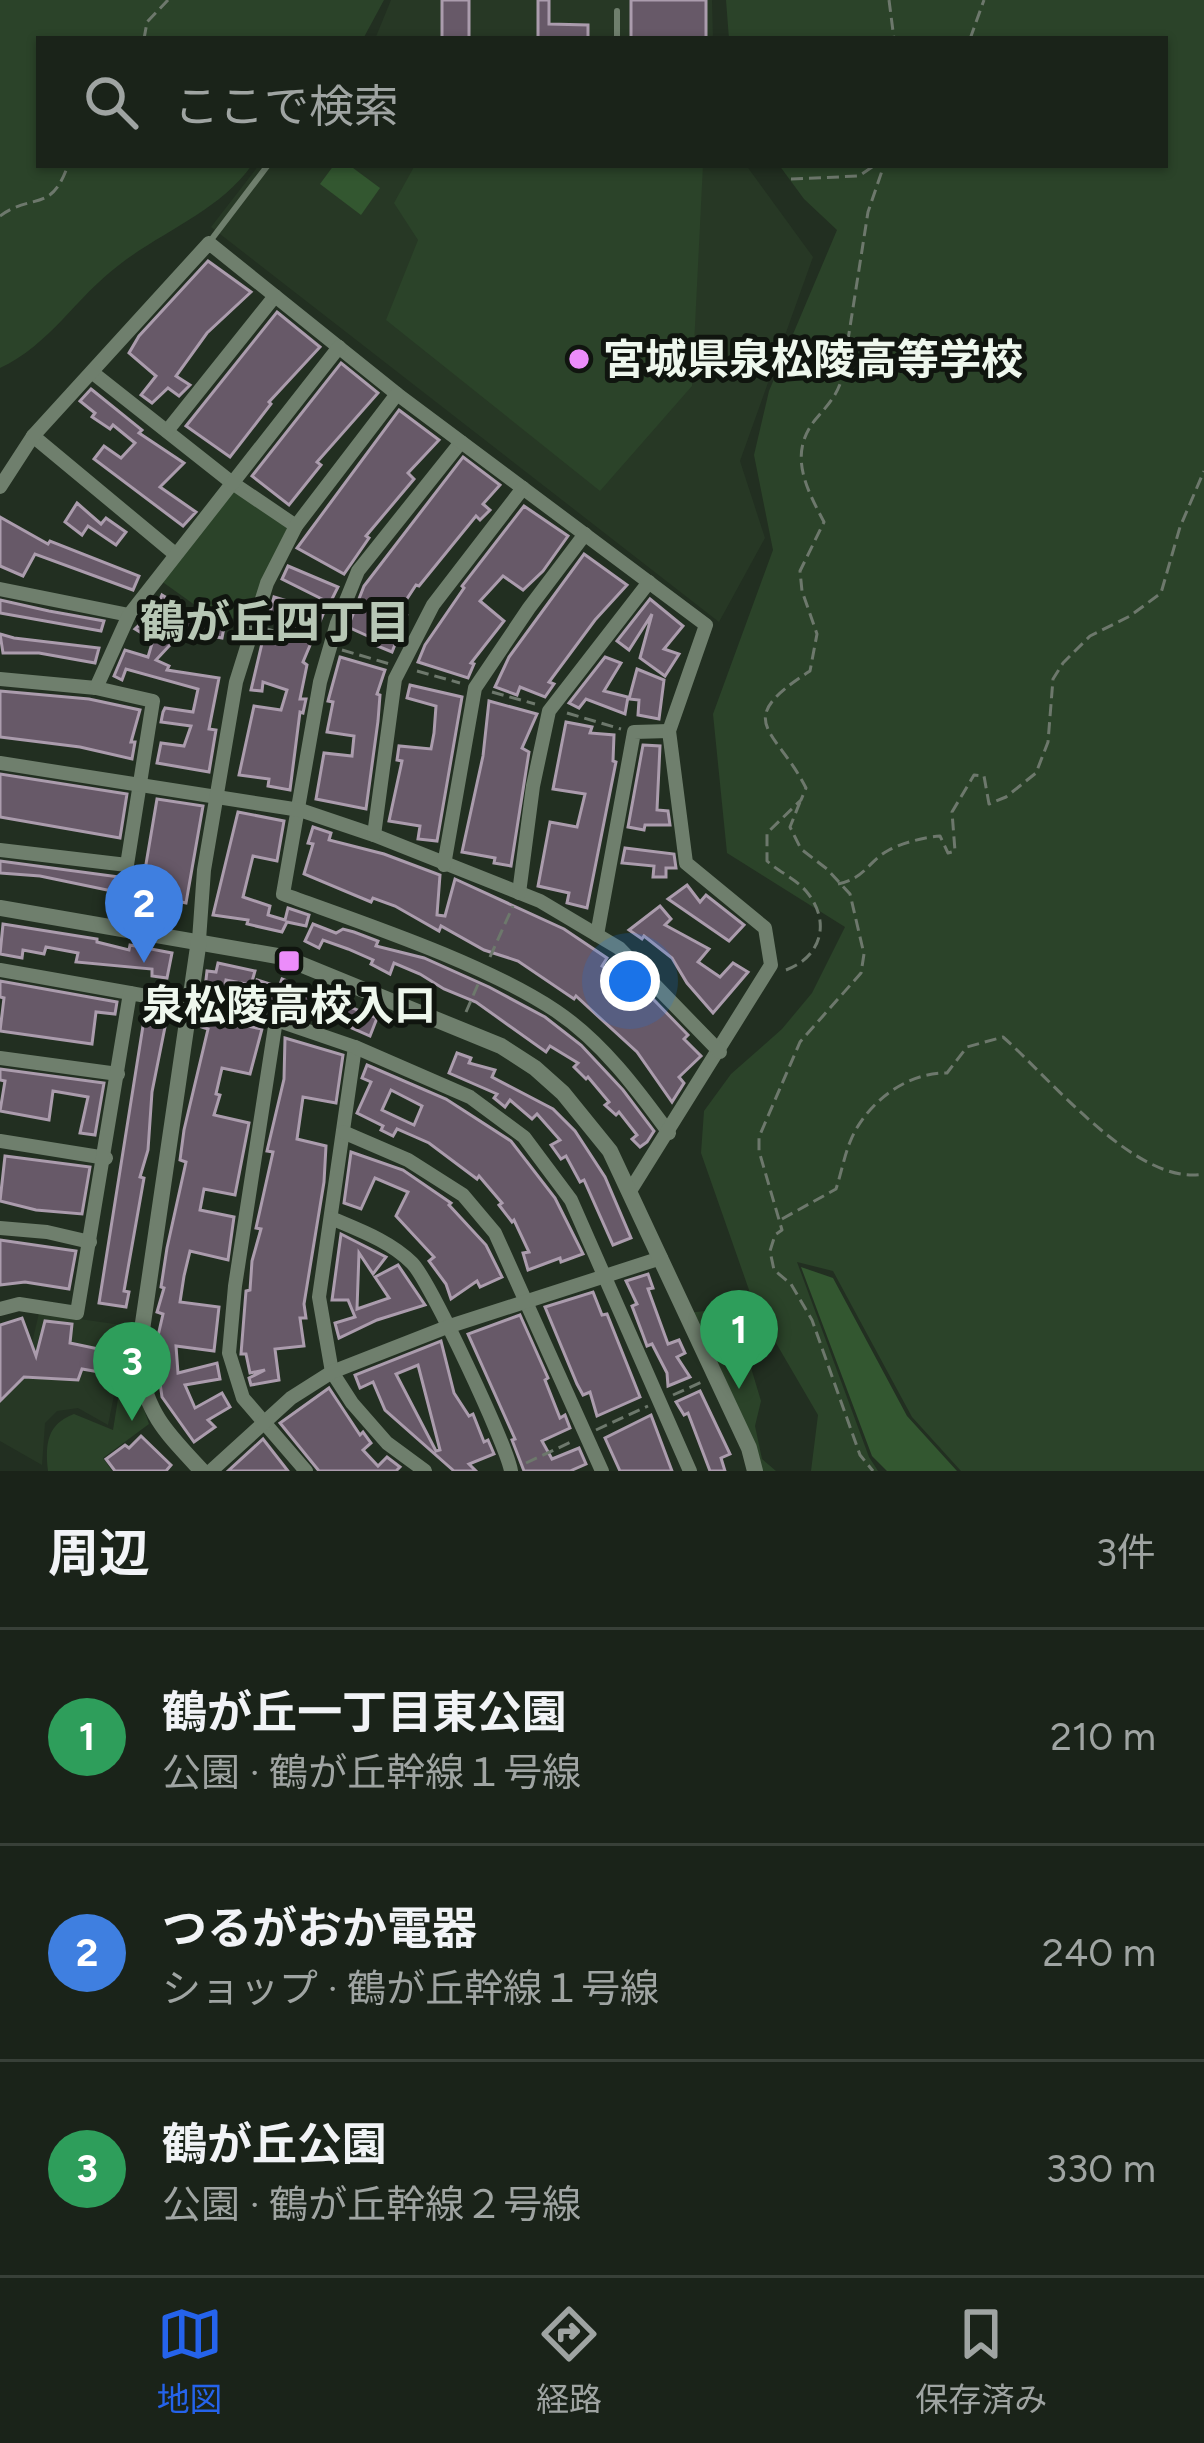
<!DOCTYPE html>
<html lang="ja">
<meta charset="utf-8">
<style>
body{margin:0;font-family:Figtree,"Noto Sans JP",sans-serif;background:#272f26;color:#f1f3f6}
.you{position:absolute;left:630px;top:981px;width:42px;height:42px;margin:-30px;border:9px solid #fff;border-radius:50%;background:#1a73e8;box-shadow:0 0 0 18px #1a73e833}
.badge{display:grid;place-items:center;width:78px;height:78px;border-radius:50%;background:#2563eb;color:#fff;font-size:39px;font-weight:700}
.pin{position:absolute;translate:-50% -99px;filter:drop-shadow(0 3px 6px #0008)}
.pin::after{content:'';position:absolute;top:63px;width:42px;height:36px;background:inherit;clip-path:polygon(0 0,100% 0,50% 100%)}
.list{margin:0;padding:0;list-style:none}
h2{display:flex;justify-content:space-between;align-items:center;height:156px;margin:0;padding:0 48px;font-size:51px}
h2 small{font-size:39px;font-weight:400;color:#9fa4a2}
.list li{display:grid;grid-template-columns:78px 1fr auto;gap:36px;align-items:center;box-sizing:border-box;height:216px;padding:0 48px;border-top:3px solid #384038}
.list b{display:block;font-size:45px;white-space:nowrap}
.list p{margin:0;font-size:39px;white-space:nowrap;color:#9fa4a2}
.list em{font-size:39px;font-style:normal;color:#9fa4a2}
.icon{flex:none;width:66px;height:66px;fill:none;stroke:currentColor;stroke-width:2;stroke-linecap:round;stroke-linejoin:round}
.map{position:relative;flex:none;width:1204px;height:1471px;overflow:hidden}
.search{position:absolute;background:#1a2319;box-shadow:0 3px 9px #0004;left:36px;right:36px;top:36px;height:132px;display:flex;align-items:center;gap:30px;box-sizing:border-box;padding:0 42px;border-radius:0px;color:#9fa4a2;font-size:45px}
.sheet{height:804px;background:#1a2319}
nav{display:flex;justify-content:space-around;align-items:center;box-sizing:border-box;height:168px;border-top:3px solid #384038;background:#1a2319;font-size:33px;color:#9fa4a2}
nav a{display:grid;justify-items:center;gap:6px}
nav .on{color:#2563eb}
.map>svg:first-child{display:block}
.built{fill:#273825}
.green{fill:#2b4329}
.water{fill:#335730}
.building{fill:#675968;stroke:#ab9cad;stroke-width:3;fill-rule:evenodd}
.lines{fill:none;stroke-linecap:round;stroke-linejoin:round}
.path{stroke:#6d786c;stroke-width:3;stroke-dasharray:12 6;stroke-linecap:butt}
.service{stroke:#6f7f6d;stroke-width:6}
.minor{stroke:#6f7f6d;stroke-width:14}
.tertiary{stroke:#6f7f6d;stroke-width:16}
.poi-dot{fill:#ec8cfa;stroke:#10150f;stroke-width:4.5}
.labels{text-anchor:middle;stroke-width:10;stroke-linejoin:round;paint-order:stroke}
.poi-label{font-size:42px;font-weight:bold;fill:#eef7ed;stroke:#10150f;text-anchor:start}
.neighbourhood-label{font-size:45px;font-weight:bold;fill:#b7c7b5;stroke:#10150f}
</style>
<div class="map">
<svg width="1204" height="1471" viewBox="0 0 1204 1471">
<rect width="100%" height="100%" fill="#222f21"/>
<!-- built -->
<g class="built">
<path d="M391,0H712L713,39H375Z"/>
<path d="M259,165H746L813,257L740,461L765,538L719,622L211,227Z"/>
<path d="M39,1313L128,1326L108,1425L78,1408L57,1411L45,1423L42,1465L0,1441V1360L31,1347Z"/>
</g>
<!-- green -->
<g class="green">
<path d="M0,0H384L363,39H39V165H252C218,212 164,230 119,265C76,297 50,345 0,368Z"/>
<path d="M726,0H1204V1471H961L912,1417L833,1271L797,1262L869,1457L878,1471H811L818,1415L755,1307L701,1153L704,1111L731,1074L782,1029L812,993L845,927L727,853L713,714L773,550L754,455L769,391L837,230L804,199L779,165H1165V39H729Z"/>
<path d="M415,165H703L692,386L600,491L386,320L418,240L394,203Z"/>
<path d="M231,482L296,526L254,625L199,608L157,578Z"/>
<path d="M714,1310L749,1361L761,1401L755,1426L762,1459L776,1471H755L687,1313Z"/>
<path d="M123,1368L133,1377L149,1424L103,1458L112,1471H48C45,1444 47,1424 74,1414L113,1430Z"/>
</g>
<!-- water -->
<g class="water">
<path d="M334,165H349L380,188L361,215L320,184Z"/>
<path d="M801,1267L833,1278L907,1416L957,1471H887L872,1456Z"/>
</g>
<!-- building -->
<g class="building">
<rect x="442" y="0" width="27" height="39"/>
<path d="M538,0H549V24L588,25V39H538Z"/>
<rect x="631" y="0" width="75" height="39"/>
<path d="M208,261L251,292L207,333L176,376L190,385L179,396L168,388L152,403L141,395L156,376L129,353L139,336Z"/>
<path d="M277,312L320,347L269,402L271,404L230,457L186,426Z"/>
<path d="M341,363L378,393L317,462L321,465L289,505L252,476Z"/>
<path d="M91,389L142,430L139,433L184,463L160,487L196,512L183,526L94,459L104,446L121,458L135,443L113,425L110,429L92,417L95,413L80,401Z"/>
<path d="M399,410L439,440L408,473L414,479L366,536L369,538L344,574L297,548Z"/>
<path d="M463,457L500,485L483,504L490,510L480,520L476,516L419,586L416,585L399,611L407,615L392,652L370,643L372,638L348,627L364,586Z"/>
<path d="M77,503L101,524L106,518L126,532L116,545L88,526L82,535L65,522Z"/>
<path d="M524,506L568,536L543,571L523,590L503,576L480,601L504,621L471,663L474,664L468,678L418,662L425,645L464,588L462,586Z"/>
<path d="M0,517L48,544L50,541L139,576L133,590L35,554L23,576L0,566Z"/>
<path d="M584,554L627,585L595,620L549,682L554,684L545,697L520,687L517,695L495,687L509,657Z"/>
<path d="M288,566L338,587L330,603L282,579Z"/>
<path d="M162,595L181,606L179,613L225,622L222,638L183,631L156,660L169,666L167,670L219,678L209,729L216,730L209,772L157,763L161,743L184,746L191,726L161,722L163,712L165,708L193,712L198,689L126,669L122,680L114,676L125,650L148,657L153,640L135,629L156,609Z"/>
<path d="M274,597L324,612L303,662L307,665L300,699H306L303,713L300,712L290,790L268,786L269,779L239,775L254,706L281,710L287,690L263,682L262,691L251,690L263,639L286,643L295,621L270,612Z"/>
<path d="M650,599L683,626L664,649L679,654L665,676L640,658L652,614L629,650L617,641Z"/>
<path d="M0,600L49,611L104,621L101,631L0,613Z"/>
<path d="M0,634L14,638L99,648L95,663L39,653H3Z"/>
<path d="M340,657L385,670L377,694L380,695L378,721L366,809L316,799L324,753L352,756L354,736L327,732L333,702L328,701Z"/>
<path d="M605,657L621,663L604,691L628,697L625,714L586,699L579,708L569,703Z"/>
<path d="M637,669L664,680L659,719L638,715L639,700L629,699Z"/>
<path d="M410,685L462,697L437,841L418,839L420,826L389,821L402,761L397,760L399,746L431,749L434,733L436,706L407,698Z"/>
<path d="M0,691L89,699L140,710L131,742H135L132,759L80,747L0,737Z"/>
<path d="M489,701L537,714L522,748L529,752L511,866L494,863L495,858L462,852L483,756Z"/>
<path d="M566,722L592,727L590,733L614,735L613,761L616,762L587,908L567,903L569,893L538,886L550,822L577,827L585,794L553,789Z"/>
<path d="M643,745L660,746L657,810L668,811L670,825H645L644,830L628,827Z"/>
<path d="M0,774L127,794L120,838L0,817Z"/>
<path d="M157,799L203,806L186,903L162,898L164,891L137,888L140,869L145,870Z"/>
<path d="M238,812L284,821L277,861L253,856L243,897L270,906L268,915L285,920L288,908L309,915L306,926L287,922L282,932L247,924L248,920L213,915Z"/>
<path d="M313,827L331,833L329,840L384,854L440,875L437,915L445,916L455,879L564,929L607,958L602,966L651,997L688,1035L684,1039L701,1056L679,1077L684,1083L672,1102L637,1052L576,996L574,999L518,961L484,950L441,926L439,931L395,906L373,898L371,902L304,874L313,844L308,843Z"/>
<path d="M625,848L674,854L676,868H666V877H653L654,866L622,863Z"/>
<path d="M0,861L134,879L131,895L40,876L0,873Z"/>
<path d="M687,885L700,902L706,895L744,925L729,941L668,899Z"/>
<path d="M660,906L671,919L665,925L709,949L698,962L720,977L733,963L748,972L713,1013L687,983L672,958L644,936L642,939L629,930Z"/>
<path d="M3,924L97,939V942L129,950L130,945L172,953L167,978L152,976V969L76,962L78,953L46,947L44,954L23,950L22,958L0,954Z"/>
<path d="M313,924L336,933L343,929L354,932L378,941L376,946L424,958L489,987L545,1017L581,1045L623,1090L654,1131L647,1142L640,1147L632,1139L637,1135L619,1112L616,1115L605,1105L609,1102L588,1077L586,1079L574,1067L578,1063L550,1046L546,1052L476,1002L444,989L420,974L394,963L390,974L371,964L373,960L348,949L323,940L319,948L305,941Z"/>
<path d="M218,963L255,971L251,985L226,980L224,992L205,988L207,971L216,972Z"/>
<path d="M282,979L377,1018L370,1036L293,1002L292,1006L252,996L257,980L279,987Z"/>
<path d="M0,981L117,1002L115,1014L96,1012L92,1044L0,1031L4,998L0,997Z"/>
<path d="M146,1007L168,1012L152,1092L148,1150L140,1177L144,1178L124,1291L129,1292L126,1307L99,1303Z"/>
<path d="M206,1018L262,1029L250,1074L222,1068L216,1094L220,1095L214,1115L249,1123L235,1195L204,1189L200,1210L234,1217L228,1260L190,1251L184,1276L180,1302L219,1307L214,1351L176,1346L178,1373L217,1363L220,1379L185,1385L195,1408L222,1393L230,1407L208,1420L215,1427L194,1442L162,1397L155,1349L163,1314L157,1312L164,1288L161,1287L167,1248L186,1162L180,1160L184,1130L208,1029L202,1027Z"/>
<path d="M285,1038L343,1055L336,1103L303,1097L297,1139L326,1146L324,1182L304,1304L306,1318H300L304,1346L275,1349L279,1380L251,1385L249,1378L265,1370L250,1373L246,1354H241L246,1291L250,1290L252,1261L261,1229L256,1228L273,1152L267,1151L284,1079Z"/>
<path d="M457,1053L471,1058L469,1063L495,1070L492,1077L553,1109L575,1131L605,1177L631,1238L613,1245L584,1180L580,1182L566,1156L561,1159L551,1145L560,1140L537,1114L532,1119L510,1100L505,1107L494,1098L497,1094L449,1073Z"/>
<path d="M367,1065L446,1099L511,1141L555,1198L583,1254L561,1262L560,1258L528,1270L523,1253L529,1252L514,1220L512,1222L499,1205L502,1203L479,1176L477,1179L429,1143L397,1129L393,1136L381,1130L383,1126L357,1113L371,1082L362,1078ZM391,1090L422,1106L414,1125L382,1110Z"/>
<path d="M0,1069L104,1083L95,1135L80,1133L88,1097L53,1091L49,1120L0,1111L5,1081L0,1080Z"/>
<path d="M351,1152L403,1170L451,1203L449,1205L486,1245L502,1277L480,1287L477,1281L451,1299L446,1284L429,1261L434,1257L396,1216L408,1192L375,1178L361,1209L344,1203Z"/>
<path d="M5,1156L90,1167L82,1214L36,1210L0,1201Z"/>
<path d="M341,1234L386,1257L373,1274L359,1253L357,1309L389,1298L375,1277L398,1265L425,1305L377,1320L339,1338L335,1323L355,1317L348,1300H332Z"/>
<path d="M0,1240L76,1251L69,1289L25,1282L0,1285Z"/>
<path d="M648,1274L653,1288L648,1289L668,1344L679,1340L685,1353L677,1357L690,1377L668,1386L667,1373L652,1344L647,1346L643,1335L632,1306L637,1304L626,1281Z"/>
<path d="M593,1292L602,1315L607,1314L640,1397L597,1416L590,1392L583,1395L577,1384L545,1307Z"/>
<path d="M520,1315L548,1378L545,1380L560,1418L565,1415L570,1428L542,1441L552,1459L579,1448L586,1464L570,1471H524L512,1440L515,1439L468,1334Z"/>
<path d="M22,1318L36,1356L45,1321L72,1324L70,1343L118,1353L111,1374L82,1369L78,1380L24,1377L0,1401V1325Z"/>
<path d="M441,1341L454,1393L469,1416L473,1414L484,1442L488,1440L494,1454L469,1464L476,1471H454L385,1410L373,1382L360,1388L355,1375ZM418,1365L440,1450L436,1451L396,1374Z"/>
<path d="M329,1388L360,1435L363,1432L371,1443L363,1450L378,1466L387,1457L400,1467L396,1471H319L280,1423Z"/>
<path d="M700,1391L730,1454L721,1458L725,1471H710L688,1413L684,1415L676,1402Z"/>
<path d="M651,1415L672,1471H620L605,1438Z"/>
<path d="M141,1436L171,1465L166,1471H115L106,1459L125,1445L129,1448Z"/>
<path d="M263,1439L288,1471H228Z"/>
</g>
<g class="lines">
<!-- path -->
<g class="path">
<path d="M889,0L894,39"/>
<path d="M144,39L147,22L168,0"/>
<path d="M970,39L984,0"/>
<path d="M791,179L859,176L875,165"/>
<path d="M0,216C33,192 51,214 68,165"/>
<path d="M267,629L315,643"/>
<path d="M342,650L390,664"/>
<path d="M417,671L460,683"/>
<path d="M492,692L535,704"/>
<path d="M567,713L621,729"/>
<path d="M800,802L790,827L801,849L827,869L850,894L864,954L861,973L800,1042L759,1137V1151L782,1230L775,1235L770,1251L774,1270L791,1284L812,1320L860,1455L873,1471"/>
<path d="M838,884C866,878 868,861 889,850C902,843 925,837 940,836L948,853L955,851L952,812L974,775L984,776L989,804L1006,797L1036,773L1048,742L1053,679L1063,663L1090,636L1130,616L1161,593L1180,527L1204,471"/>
<path d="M490,957L513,906"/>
<path d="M786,970C821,957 832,922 806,891C796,879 779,872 767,861V833L801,800L806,788C776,728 730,722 810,671L817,634L802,591L800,571L824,522C806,488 788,454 815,420C827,406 837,396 842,378L868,212L884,165"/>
<path d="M466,1012L479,982"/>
<path d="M782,1219L836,1189C841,1174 844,1157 850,1142C865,1104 906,1072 947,1073L967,1047L1003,1037C1050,1078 1137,1187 1204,1174"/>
<path d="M673,1395L702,1382"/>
<path d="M596,1430L648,1406"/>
<path d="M526,1463L571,1442"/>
</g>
<!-- service -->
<g class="service">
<path d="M617,39V11"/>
<path d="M211,240L268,165"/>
</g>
<!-- minor -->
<g class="minor">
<path d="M93,373L231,482L296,526"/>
<path d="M167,431L275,296"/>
<path d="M33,436L175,554"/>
<path d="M461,442L358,571L337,623L320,682L283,894C365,924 484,963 556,1011C602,1042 637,1089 669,1133"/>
<path d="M0,487L33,436L209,243L397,394L706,625L669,731L686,863L765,928L771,965L630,1191"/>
<path d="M0,589L129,615"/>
<path d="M0,679L96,688L153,701L127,865L0,850"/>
<path d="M96,688L129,615L339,347"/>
<path d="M0,763L300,810L374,835L540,901L619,948L720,1052"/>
<path d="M374,835L395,679L433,605L523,488"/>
<path d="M444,865L475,688L529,608L585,534"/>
<path d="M519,893L533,786L549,711L649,582"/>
<path d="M597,935L634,732L669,731"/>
<path d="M199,940L204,870L236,682L267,583L296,526L397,394"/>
<path d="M0,970L130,993"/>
<path d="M276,1020L235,1286L229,1353L243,1398L306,1471"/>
<path d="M355,1047L319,1297L332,1372L352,1403L387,1443L425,1471"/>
<path d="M0,1058L118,1074"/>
<path d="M343,1132L408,1160L463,1195L495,1233L602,1471"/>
<path d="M0,1141L106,1158"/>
<path d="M331,1218C359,1230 390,1241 412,1263C430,1281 507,1446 511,1471"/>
<path d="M0,1228L47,1232L90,1242"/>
<path d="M0,1309L19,1304L77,1313L130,993L276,1020L355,1047L470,1097L524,1137L571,1200L690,1471"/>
<path d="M211,1471L291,1398L332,1372L447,1327L661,1258"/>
</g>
<!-- tertiary -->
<g class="tertiary">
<path d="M0,908L283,957L501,1046L535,1068L563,1093L610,1151L749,1448L755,1471"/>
<path d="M199,940L137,1364C150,1418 165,1431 202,1471"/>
</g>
</g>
<!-- markers -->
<g class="poi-dot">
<circle cx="579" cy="359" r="12"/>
<rect x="277" y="949" width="24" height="24" rx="6"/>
</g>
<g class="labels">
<!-- poi labels -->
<g class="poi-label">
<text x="603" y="374">宮城県泉松陵高等学校</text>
<text x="289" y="1020" text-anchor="middle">泉松陵高校入口</text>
</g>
<!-- neighbourhood labels -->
<g class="neighbourhood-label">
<text x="275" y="638">鶴が丘四丁目</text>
</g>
</g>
</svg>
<div class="you"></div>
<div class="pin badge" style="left:739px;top:1389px;background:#2e9e5b">1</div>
<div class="pin badge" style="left:144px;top:963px;background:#3f7fe0">2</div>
<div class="pin badge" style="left:132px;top:1421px;background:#2e9e5b">3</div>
<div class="search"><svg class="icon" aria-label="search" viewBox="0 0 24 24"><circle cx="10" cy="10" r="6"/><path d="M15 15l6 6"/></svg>ここで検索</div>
</div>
<section class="sheet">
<h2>周辺<small>3件</small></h2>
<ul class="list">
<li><span class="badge" style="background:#2e9e5b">1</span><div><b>鶴が丘一丁目東公園</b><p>公園 · 鶴が丘幹線１号線</p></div><em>210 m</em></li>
<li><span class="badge" style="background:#3f7fe0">2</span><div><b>つるがおか電器</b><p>ショップ · 鶴が丘幹線１号線</p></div><em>240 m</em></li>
<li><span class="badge" style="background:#2e9e5b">3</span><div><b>鶴が丘公園</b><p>公園 · 鶴が丘幹線２号線</p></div><em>330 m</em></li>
</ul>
</section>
<nav>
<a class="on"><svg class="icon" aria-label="map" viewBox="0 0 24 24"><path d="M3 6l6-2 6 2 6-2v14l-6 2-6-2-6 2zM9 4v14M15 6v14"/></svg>地図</a>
<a><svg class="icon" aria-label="directions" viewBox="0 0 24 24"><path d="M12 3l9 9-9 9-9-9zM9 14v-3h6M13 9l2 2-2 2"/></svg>経路</a>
<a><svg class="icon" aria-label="saved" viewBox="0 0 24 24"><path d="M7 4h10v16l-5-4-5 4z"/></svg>保存済み</a>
</nav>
